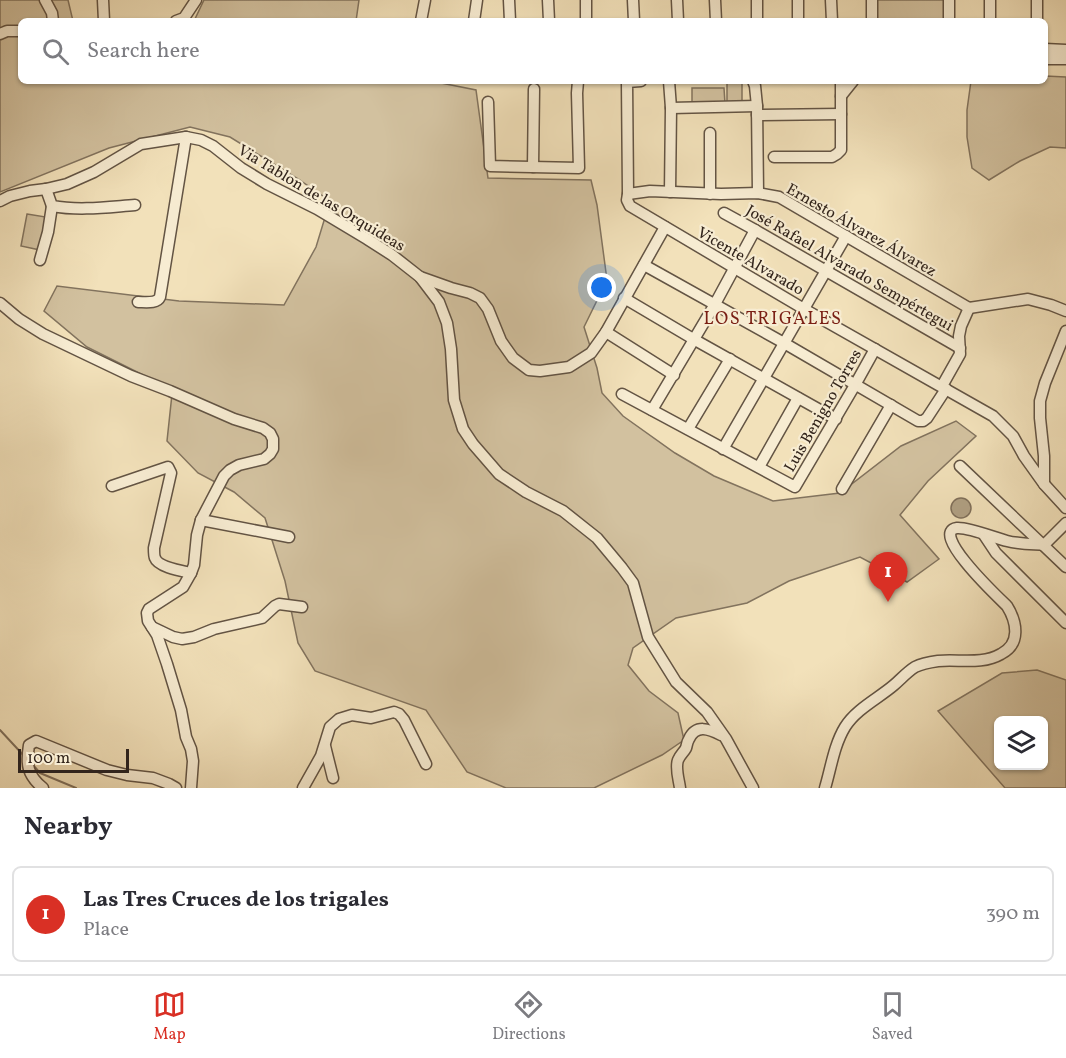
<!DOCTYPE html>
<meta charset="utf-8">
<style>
body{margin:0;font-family:Vollkorn,serif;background:#f7f7f7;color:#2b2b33}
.controls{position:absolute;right:18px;bottom:18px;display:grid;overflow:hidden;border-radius:9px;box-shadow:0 2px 4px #0004}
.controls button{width:54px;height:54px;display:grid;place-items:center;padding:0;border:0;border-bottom:2px solid #e1e1e2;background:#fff;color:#2b2b33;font:30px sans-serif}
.scale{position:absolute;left:18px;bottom:15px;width:111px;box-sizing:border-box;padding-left:6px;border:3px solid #33251c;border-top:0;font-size:16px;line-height:21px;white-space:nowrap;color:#33251c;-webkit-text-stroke:4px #f7ecd2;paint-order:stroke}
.you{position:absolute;left:602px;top:288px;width:21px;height:21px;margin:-15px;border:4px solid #fff;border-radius:50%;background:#1a73e8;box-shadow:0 0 0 9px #1a73e833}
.badge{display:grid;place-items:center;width:39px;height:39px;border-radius:50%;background:#d93025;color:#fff;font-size:20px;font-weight:700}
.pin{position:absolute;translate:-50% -50px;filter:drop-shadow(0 2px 3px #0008)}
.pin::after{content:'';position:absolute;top:32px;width:21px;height:18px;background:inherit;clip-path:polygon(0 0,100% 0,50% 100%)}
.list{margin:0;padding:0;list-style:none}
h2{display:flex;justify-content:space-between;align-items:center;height:78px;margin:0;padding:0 24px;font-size:26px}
h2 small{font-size:20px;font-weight:400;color:#7c7c81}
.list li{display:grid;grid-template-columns:39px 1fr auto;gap:18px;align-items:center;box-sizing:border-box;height:96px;margin:0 12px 12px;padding:0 12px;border:2px solid #e1e1e2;border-radius:9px}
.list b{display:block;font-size:22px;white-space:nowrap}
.list p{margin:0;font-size:20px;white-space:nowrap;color:#7c7c81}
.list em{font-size:20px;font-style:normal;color:#7c7c81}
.icon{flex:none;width:33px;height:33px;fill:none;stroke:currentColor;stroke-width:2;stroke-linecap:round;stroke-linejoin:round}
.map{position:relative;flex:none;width:1066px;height:788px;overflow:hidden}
.search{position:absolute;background:#fff;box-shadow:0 2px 4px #0004;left:18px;right:18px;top:18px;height:66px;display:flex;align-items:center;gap:15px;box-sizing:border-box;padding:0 21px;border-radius:9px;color:#7c7c81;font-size:22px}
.sheet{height:186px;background:#fff}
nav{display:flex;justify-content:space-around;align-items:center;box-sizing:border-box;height:84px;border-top:2px solid #e1e1e2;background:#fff;font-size:16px;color:#7c7c81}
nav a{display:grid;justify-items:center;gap:3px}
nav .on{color:#d93025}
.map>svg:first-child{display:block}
.green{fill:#d2c19f;stroke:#82735e;stroke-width:1.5;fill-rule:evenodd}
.water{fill:#b1a184;stroke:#7f6f5a;stroke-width:1.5}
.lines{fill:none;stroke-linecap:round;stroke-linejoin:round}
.stream{stroke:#7f6f5a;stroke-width:2}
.minor-casing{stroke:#635444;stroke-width:13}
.minor{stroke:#f7ecd2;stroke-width:10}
.labels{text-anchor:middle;stroke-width:4.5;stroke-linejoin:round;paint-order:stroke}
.street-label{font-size:16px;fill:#33251c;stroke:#f7ecd2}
.neighbourhood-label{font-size:18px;letter-spacing:1.5px;fill:#7a1f14;stroke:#f7ecd2}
</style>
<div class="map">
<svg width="1066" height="788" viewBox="0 0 1066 788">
<rect width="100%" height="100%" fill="#f2e1ba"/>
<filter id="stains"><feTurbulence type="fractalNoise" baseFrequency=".00333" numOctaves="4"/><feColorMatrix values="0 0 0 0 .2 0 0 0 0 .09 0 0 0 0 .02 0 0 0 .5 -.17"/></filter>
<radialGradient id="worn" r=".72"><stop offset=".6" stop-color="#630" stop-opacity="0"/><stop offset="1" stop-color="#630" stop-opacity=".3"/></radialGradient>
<!-- green -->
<g class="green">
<path d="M0,0H68L73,21H21V81H431L476,90L488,178L591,180L597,205L607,280L584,327L597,368L602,393L623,416L675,453L714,476L773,501L840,493L901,446L956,421L976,436L928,481L900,515L939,559L907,582L860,557L789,581L747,603L676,618L633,648L628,665L649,691L678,713L684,740L662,755L594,788H506L467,772L426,710L315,671L298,643L285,581L265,518L234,492L198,473L167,441L172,394L155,381L87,347L44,311L57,286L179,301L284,305L316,247L330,201L298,179L230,137L190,127L109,148L0,192Z"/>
<path d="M204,0H359L356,21H194Z"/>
<rect x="874" y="0" width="72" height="21"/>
<path d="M1045,76L1066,77V148L1050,147L1020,161L989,180L972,168L967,137V110L971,81H1045Z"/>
<rect x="727" y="81" width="15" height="22"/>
<path d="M692,88H724L725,104L692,105Z"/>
<path d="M27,214L46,217L40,250L21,246Z"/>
<path d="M1037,670L1066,680V788H1005L938,711L1002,673ZM998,720H1044V766H998Z"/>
</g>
<!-- water -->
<circle class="water" cx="961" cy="508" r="10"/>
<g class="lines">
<!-- stream -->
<g class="stream">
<path d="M0,730L25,757"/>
<path d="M33,765L40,773L76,788"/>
</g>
<defs>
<g id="minor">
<path d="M45,0L52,13L53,21"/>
<path d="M103,0L104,21"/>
<path d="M509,0L510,21"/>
<path d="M548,0L549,21"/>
<path d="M633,0L634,21"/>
<path d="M677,0L678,21"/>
<path d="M715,0L716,21"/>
<path d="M757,0V21"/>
<path d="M798,0V21"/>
<path d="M831,0L832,21"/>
<path d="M872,0V21"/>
<path d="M949,0V21"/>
<path d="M176,21L184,18L196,0"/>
<path d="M421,21L425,0"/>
<path d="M474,21L477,0"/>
<path d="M586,21V0"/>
<path d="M990,21V0"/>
<path d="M1037,21V0"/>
<path d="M0,34L7,31H21"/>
<path d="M1045,49L1066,50"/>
<path d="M1045,59H1066"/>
<path d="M641,81L627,82L628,194L627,200L630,206L804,309L993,416L1013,436L1024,456L1044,484L1066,508"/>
<path d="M669,81L671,108L670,192"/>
<path d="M753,81L755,86L757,106L758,193"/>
<path d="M841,96L853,81"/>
<path d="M488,102L490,166L579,168L577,93L578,81"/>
<path d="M671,108L757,106"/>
<path d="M757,115L841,114"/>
<path d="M774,157H832L837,154L841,150V81"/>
<path d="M533,167L534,89"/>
<path d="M46,189L52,206C80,211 108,207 135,205"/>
<path d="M628,194L650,191L721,194L758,193L779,197L969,308"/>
<path d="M710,194V133"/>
<path d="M0,201L10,196L30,191L46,189L67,184L94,172L141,144L186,137L201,140L213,146L241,168L267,184L317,209L367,239L392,255L420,277L439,302L447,323L451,349L454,400L463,429L473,444L499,474L526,492L563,511L597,538L622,568L633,583L648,637L676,682L707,712L726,739L753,788"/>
<path d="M724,213L755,230L960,348"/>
<path d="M40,260L48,232L52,206"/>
<path d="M644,265L784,343L918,421H923L927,418L946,389"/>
<path d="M420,277L451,288L470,293L480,298L488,309L501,341L513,358L529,370L540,371L569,367L591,353L606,332L665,227"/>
<path d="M624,298L695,340L836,419"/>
<path d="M138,302C145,302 157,304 160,297L186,137"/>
<path d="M0,303L19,319L43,334L131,376L170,391L234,419L263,428L270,433L273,439V449L270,454L264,459L239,465L230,470L224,476L201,520L197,535L194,565L191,573L183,587L149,609L147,613L148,621L157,635L167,664L181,710L186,737L191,749L193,761L191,788"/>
<path d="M969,308L1028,299L1051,305L1066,311"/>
<path d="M606,332L674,375"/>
<path d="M942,386L960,354L959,336L961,326L969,308"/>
<path d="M622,394L795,487L855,385L875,349"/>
<path d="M652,410L715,304L755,230"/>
<path d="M688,429L730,359"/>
<path d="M723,449L846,236"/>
<path d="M960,466L1066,567"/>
<path d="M759,467L798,398"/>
<path d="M1044,484V456L1040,418V401L1045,383L1066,331"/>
<path d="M112,486L168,467L171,473L154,548C154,550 154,556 155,558C158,567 182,571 191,573"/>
<path d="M842,489L891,405"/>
<path d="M201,520L289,537"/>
<path d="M984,535L996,553L1066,623"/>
<path d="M1044,545L1066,523"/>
<path d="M152,627L173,637L182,639L194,637L214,629L262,618L275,606L279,604L302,607"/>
<path d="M325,746L333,778"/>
<path d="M43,788C27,775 26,764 29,745L36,741L107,770L127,775L153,778L169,784L176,788"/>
<path d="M303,788L321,756L330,727L339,719L352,715L371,718L394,712L399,714L404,720L426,764"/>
<path d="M680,788C679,780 675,768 678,760C680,755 684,752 686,748C687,745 687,742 689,739C696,724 709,729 721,735"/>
<path d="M825,788C831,768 834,745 845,727C856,709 879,698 894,685C901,679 907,672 915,667C921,664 931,662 938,661C959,659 982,665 1001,654C1021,644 1017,622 1007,606C1001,600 928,532 957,528C969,527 995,538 1007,541C1019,544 1032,544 1044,545"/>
</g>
</defs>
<!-- minor casing -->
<use href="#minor" class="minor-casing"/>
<!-- minor -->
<use href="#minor" class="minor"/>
</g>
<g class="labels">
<!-- street labels -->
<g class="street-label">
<text transform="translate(322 197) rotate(31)" y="6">Via Tablon de las Orquideas</text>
<text transform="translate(862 229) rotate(30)" y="6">Ernesto Álvarez Álvarez</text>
<text transform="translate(751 260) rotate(30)" y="6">Vicente Alvarado</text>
<text transform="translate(850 267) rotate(30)" y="6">José Rafael Alvarado Sempértegui</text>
<text transform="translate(822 410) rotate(-60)" y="6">Luis Benigno Torres</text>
</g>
<!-- neighbourhood labels -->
<g class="neighbourhood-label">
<text x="773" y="324">LOS TRIGALES</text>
</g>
</g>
<rect width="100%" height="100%" filter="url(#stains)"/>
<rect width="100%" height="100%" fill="url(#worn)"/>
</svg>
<div class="controls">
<button><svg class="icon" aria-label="layers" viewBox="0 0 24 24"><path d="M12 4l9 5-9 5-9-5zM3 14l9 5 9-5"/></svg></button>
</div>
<div class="scale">100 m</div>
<div class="you"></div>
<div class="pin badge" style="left:888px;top:602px">1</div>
<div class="search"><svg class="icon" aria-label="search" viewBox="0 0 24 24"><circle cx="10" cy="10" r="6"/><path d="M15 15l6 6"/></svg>Search here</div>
</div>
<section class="sheet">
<h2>Nearby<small></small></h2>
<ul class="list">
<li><span class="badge">1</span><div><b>Las Tres Cruces de los trigales</b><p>Place</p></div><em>390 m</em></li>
</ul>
</section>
<nav>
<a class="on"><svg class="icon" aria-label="map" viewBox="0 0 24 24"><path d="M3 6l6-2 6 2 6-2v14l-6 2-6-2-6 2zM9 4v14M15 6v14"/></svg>Map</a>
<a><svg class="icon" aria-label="directions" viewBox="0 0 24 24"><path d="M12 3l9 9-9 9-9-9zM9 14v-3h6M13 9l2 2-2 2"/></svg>Directions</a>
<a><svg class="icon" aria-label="saved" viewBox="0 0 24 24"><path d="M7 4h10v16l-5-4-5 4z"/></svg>Saved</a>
</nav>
